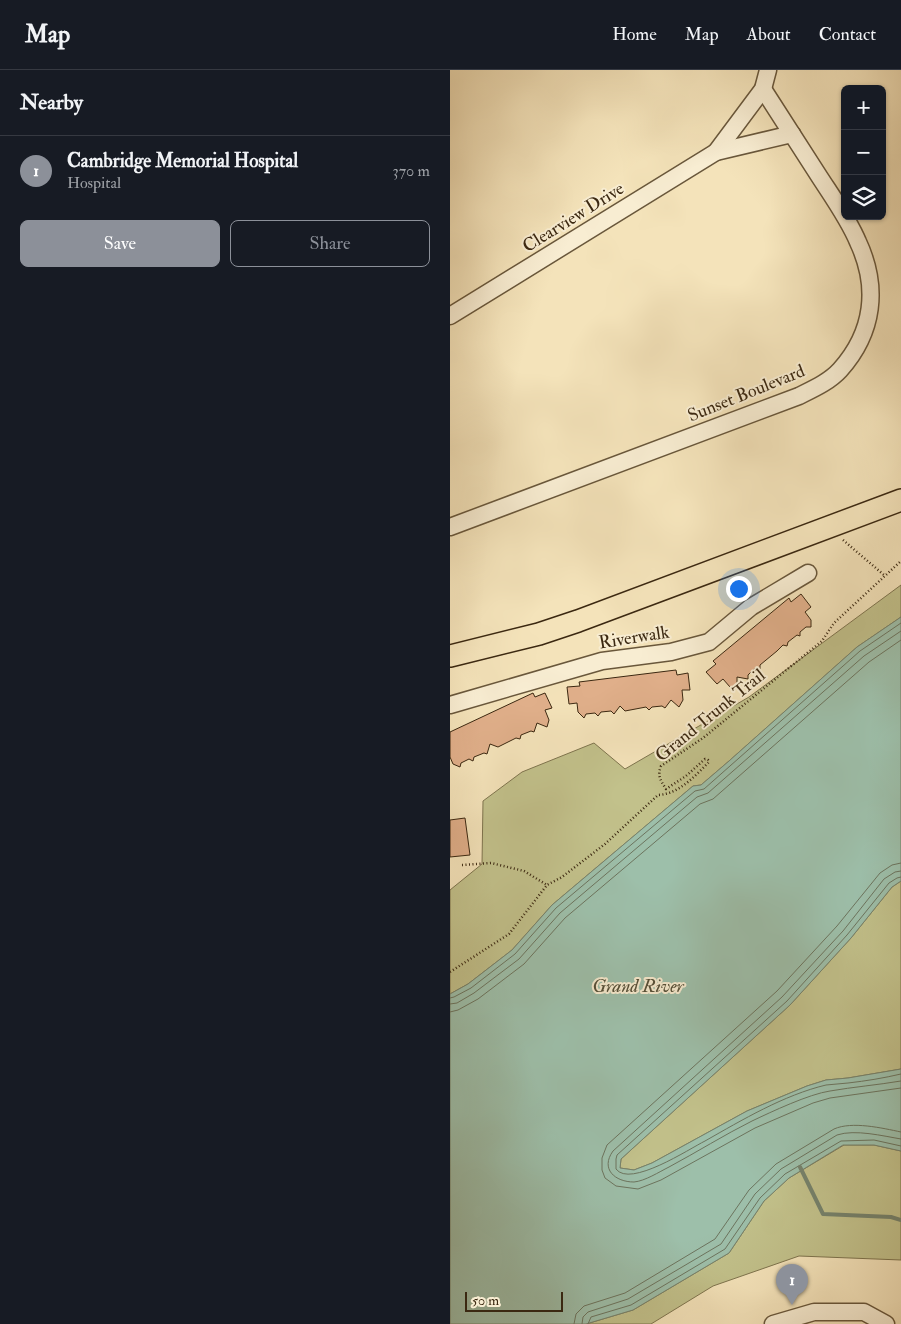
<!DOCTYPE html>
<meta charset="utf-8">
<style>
body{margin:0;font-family:"IM FELL Double Pica",serif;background:#20242c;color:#f1f3f6}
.controls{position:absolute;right:15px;top:15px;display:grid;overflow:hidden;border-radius:8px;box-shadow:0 1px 4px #0004}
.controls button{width:45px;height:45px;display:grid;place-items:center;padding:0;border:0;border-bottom:1px solid #363941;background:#171b24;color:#f1f3f6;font:25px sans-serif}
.scale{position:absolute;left:15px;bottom:12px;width:98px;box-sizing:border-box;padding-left:5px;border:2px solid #3b2811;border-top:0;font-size:14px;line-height:18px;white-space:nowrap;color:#3b2811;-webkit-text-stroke:4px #f8edd2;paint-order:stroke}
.you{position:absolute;left:288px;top:518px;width:18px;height:18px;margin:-12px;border:4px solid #fff;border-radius:50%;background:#1a73e8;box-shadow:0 0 0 8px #1a73e833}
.badge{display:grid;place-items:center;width:32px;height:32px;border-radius:50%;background:#8c9099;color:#fff;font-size:16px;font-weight:700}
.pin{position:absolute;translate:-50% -41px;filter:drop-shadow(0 1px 2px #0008)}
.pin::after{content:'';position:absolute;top:26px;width:18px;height:15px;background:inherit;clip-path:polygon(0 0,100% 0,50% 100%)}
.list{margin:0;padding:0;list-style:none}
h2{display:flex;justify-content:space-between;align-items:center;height:65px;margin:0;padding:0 20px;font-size:21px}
h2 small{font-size:16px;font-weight:400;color:#9ea1a6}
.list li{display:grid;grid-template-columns:32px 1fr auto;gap:15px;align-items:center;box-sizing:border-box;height:70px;padding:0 20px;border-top:1px solid #363941}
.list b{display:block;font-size:19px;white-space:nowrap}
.list p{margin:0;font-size:16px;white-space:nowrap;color:#9ea1a6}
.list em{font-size:16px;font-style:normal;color:#9ea1a6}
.actions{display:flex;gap:10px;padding:15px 20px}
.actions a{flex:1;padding:11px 0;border:1px solid #8c9099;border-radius:8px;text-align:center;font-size:18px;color:#8c9099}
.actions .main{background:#8c9099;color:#fff}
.icon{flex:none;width:28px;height:28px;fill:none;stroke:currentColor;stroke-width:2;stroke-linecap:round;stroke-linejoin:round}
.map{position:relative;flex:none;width:451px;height:1254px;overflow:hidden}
header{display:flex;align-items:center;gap:30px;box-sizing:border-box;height:70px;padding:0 25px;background:#171b24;border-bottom:1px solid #363941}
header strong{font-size:24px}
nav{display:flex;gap:28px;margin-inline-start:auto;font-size:18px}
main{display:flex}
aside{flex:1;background:#171b24}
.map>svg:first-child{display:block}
.green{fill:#c2c18b;stroke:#7e744e}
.water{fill:#9dbfaa;stroke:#76836d}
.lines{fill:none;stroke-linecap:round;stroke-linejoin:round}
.shore{stroke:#6c745e;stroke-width:1}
.stream{stroke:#76836d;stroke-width:4}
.building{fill:#e0af8a;stroke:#3b2811}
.minor-casing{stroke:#69573b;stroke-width:19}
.major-casing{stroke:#3b2811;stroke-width:24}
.path{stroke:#3b2811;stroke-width:2.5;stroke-dasharray:1 2.5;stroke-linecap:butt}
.minor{stroke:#f8edd2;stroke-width:16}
.major{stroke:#f4e3ba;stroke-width:21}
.labels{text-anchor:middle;stroke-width:4;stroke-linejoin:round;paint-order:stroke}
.street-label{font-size:18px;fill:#3b2811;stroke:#f8edd2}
.water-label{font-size:19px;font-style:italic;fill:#544e37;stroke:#f8edd2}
</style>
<header>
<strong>Map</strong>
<nav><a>Home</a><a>Map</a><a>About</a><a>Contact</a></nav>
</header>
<main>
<aside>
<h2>Nearby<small></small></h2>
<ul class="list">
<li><span class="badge">1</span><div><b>Cambridge Memorial Hospital</b><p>Hospital</p></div><em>370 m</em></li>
</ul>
<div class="actions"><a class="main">Save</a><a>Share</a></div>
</aside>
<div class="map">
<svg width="451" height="1254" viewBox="0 0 451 1254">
<rect width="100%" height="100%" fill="#f4e3ba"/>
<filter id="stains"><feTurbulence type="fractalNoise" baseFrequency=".004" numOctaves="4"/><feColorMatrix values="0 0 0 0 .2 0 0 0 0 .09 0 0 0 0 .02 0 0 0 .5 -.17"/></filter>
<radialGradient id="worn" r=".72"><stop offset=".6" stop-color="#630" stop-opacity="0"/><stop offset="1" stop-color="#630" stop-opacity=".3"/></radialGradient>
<!-- green -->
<g class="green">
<path d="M451,515V547L407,577L279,691L251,715L243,716L102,835L62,880L18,914L0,924V820L32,794L33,731L72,702L144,673L175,699L299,627Z"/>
<path d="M451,811V999L398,1008L376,1010L357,1016L297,1041L202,1093L184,1100L170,1098L171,1089L340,935L401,868L442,817Z"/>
<path d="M394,1075H424L451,1081V1190L349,1186L263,1216L201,1254H136L183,1240L279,1183L314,1131L339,1108Z"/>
</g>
<!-- water -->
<path class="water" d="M451,547V811L442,817L401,868L340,935L171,1089L170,1098L184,1100L202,1093L297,1041L357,1016L376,1010L398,1008L451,999V1081L424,1075H393L339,1108L314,1131L279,1183L183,1240L136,1254H0V924L18,914L62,880L102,835L243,716L251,715L279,691L407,577Z"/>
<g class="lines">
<!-- shore -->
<g class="shore">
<path d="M451,793L442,795L430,803L387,856L327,921L157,1075L152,1088V1100L155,1108L166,1116L188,1119L211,1110L305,1058L363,1033L380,1028L451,1018"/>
<path d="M451,801L445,802L434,809L393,861L332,927L163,1081C150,1099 165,1112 184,1112C195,1111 209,1102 219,1097C247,1082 274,1065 302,1051C321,1042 359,1024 380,1021C403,1017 427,1015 451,1011"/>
<path d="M451,807L447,808L439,813L397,865L337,931L167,1085L166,1089V1099C180,1118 239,1079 255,1071C292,1050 334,1025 376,1015C383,1014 391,1014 398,1013C416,1011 434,1008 451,1004"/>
<path d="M0,928L4,927L21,918L65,884L106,838L245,721L254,719L410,581L451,553"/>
<path d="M0,934L7,933L24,923L69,889L110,843L247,727L258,723L414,586L451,561"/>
<path d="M0,942L8,940L28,929L74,894L115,848L250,734L263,729L419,592L451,570"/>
<path d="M124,1254L126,1244L134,1236L175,1223L265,1169L299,1120L326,1094L384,1059C402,1051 432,1058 451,1062"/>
<path d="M132,1254L133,1247L138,1242L178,1229L271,1174L305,1124L331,1099L387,1065C405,1059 433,1066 451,1069"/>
<path d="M138,1254L141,1247L181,1235L275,1179L310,1128L335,1104L391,1071L424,1070L451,1076"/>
</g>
<!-- stream -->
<path class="stream" d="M350,1097L373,1144L441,1147L451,1150"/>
</g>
<!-- building -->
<g class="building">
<path d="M351,524L361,537L355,542L361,550V557H356L350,562V566L347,565L338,572L337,576L333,575L327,581L310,595V599L305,598L298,605V609L287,607V617H280L273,609L267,614L256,602L266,594L263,591L339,528L341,532Z"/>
<path d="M226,600L227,605L238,603L240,620H232L233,630L229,637L221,630L215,638L212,636L202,637L199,640L196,637L175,641L170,636L164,644L161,641L151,642L148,646L145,643L136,644L134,648L128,642L127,633L119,634L117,617L130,616L129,612Z"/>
<path d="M83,623L85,627L95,623L102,638L95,640L99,650L97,657L87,653L84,662L81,661L71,665L70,669L66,668L48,677L40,674L37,684L34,683L24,687L23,691L19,689L11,693L10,697L3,694L0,687V662Z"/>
<path d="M15,748L20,785L0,787V750Z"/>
</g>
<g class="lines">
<defs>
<g id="minor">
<path d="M266,82L313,19L318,0"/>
<path d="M0,246L266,82L342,64"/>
<path d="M0,457L349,326C363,319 379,312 390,300C424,262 429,217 408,172C398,148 381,125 367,103C349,75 331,47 313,19"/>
<path d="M0,635L152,591L221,582L259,572L301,537L358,503"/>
<path d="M323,1254L364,1242H414L436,1254"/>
</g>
<path id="major" d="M0,586L89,564L128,551L451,430"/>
</defs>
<!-- minor casing -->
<use href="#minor" class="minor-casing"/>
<!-- major casing -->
<use href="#major" class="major-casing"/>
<!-- path -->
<g class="path">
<path d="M393,470L434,505"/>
<path d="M12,795L41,793L74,801L97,815"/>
<path d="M0,902L59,864L97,815L112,807L155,774L208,725C229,724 245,706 259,692L258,690L255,689L236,706L216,719C211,711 207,706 211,696L253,668L372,571L384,553L451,491"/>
</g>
<!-- minor -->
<use href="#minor" class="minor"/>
<!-- major -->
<use href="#major" class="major"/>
</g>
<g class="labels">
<!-- street labels -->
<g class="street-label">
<text transform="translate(123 147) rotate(-32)" y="6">Clearview Drive</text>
<text transform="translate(296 323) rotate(-22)" y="6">Sunset Boulevard</text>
<text transform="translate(184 567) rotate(-9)" y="6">Riverwalk</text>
<text transform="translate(260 645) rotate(-39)" y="6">Grand Trunk Trail</text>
</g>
<!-- water labels -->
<g class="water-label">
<text x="188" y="922">Grand River</text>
</g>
</g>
<rect width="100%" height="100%" filter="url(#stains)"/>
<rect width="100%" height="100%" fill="url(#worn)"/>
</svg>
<div class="controls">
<button>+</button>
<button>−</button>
<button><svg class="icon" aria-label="layers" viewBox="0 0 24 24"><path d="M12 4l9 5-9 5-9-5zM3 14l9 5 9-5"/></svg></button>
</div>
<div class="scale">50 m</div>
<div class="you"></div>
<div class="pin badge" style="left:342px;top:1235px">1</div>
</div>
</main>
